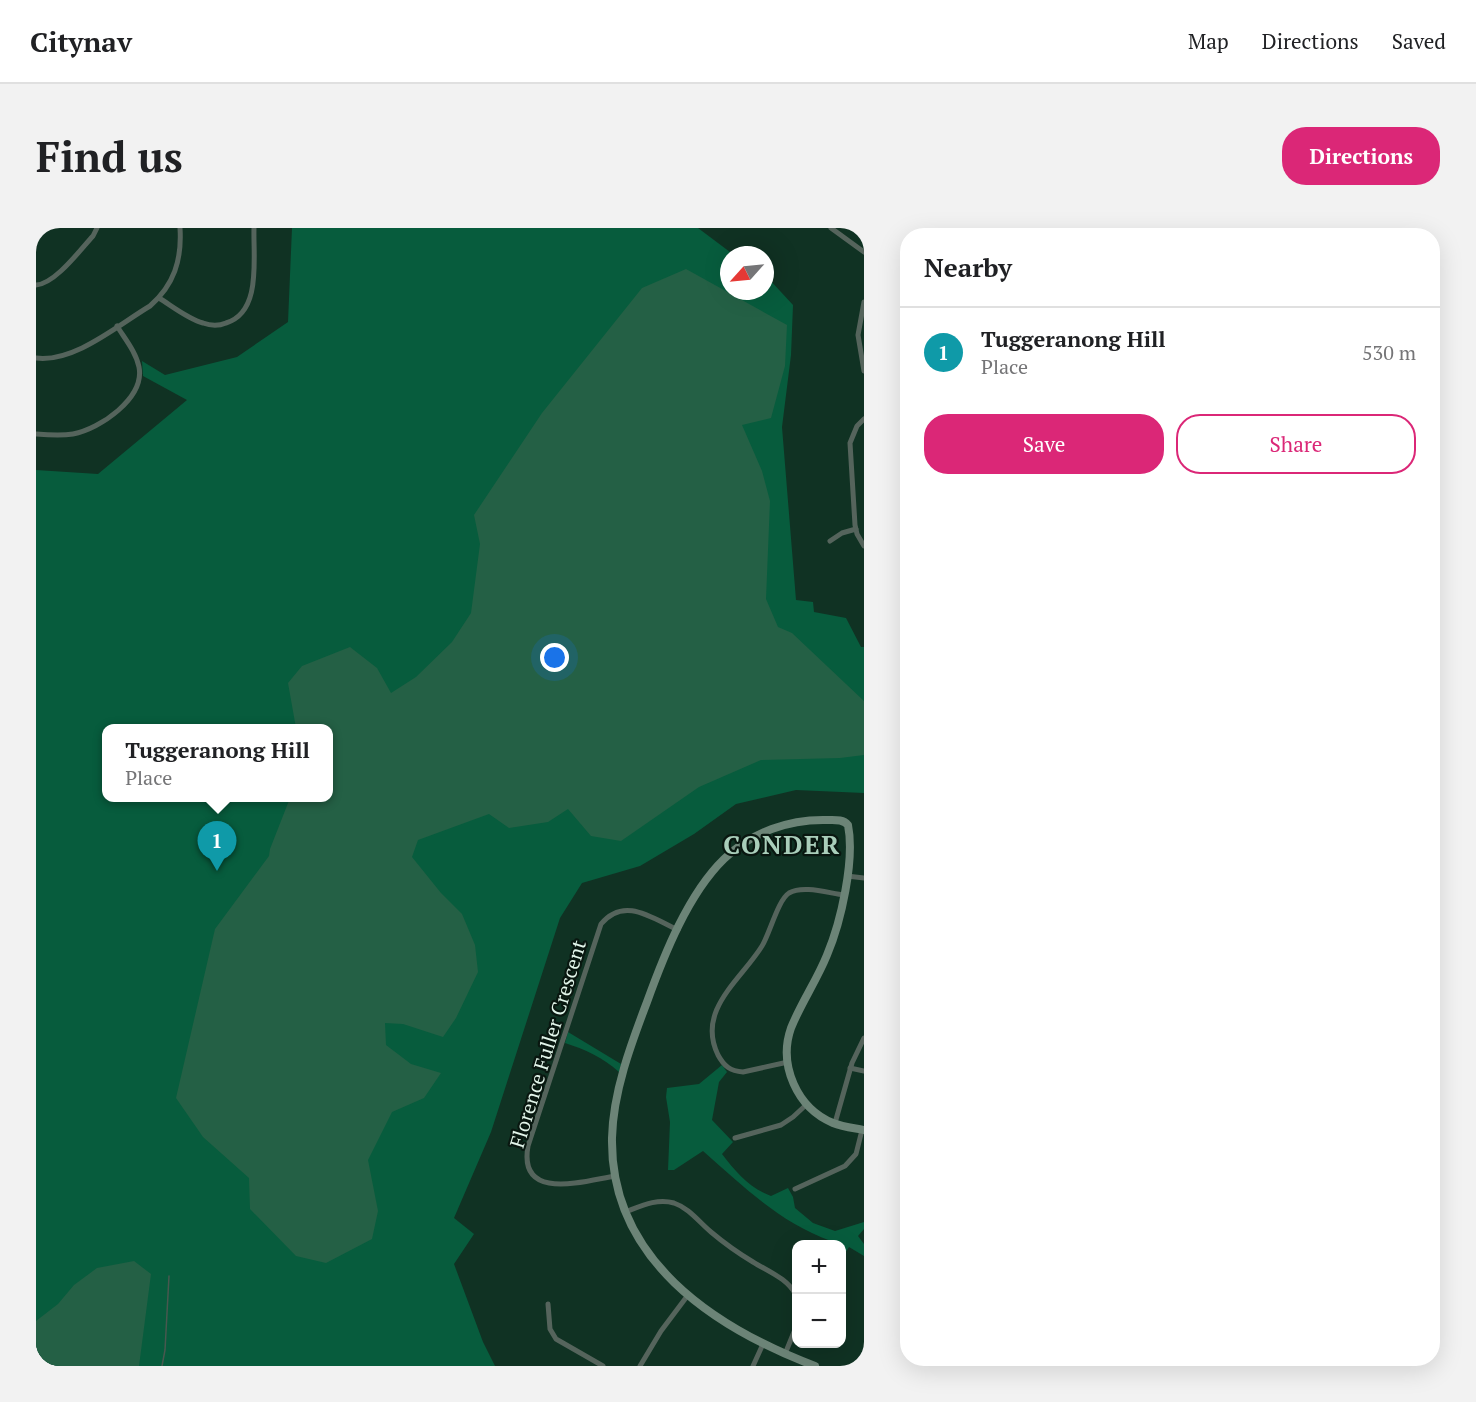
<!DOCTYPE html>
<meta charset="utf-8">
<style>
body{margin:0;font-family:"PT Serif",serif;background:#f2f2f2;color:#202124}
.controls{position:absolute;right:18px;bottom:18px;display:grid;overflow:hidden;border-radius:12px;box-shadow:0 6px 24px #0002}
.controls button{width:54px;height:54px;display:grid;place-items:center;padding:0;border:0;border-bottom:2px solid #e0e0e0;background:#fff;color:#202124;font:30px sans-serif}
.compass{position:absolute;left:684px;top:18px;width:54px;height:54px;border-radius:50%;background:#fff;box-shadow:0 6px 24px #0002;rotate:243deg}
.you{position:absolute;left:519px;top:430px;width:21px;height:21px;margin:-15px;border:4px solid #fff;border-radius:50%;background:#1a73e8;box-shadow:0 0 0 9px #1a73e833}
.badge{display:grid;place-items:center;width:39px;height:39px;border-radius:50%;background:#db2777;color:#fff;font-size:20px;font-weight:700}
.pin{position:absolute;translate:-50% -50px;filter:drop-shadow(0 2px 3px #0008)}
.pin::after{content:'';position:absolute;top:32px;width:21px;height:18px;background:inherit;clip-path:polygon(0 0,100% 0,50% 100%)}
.popup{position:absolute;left:66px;top:496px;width:231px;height:78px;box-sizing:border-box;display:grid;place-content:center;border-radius:12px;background:#fff;filter:drop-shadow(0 2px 4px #0005);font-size:20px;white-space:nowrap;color:#757577}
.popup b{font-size:22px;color:#202124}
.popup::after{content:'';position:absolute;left:50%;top:100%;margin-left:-12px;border:12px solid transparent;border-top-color:#fff}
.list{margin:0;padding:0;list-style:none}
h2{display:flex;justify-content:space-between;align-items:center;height:78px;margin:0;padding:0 24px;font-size:26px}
h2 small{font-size:20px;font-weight:400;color:#757577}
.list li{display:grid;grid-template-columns:39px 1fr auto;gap:18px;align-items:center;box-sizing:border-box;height:90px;padding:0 24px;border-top:2px solid #e0e0e0}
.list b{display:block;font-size:22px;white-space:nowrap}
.list p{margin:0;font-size:20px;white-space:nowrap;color:#757577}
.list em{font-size:20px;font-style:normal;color:#757577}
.actions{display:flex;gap:12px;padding:18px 24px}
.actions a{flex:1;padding:14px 0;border:2px solid #db2777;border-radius:24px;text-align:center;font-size:21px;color:#db2777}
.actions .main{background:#db2777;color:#fff}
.map{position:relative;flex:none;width:828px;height:1138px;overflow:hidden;border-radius:24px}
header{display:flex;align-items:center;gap:36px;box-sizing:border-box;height:84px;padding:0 30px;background:#fff;border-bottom:2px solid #e0e0e0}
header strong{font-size:28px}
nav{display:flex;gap:33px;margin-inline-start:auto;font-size:21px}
.intro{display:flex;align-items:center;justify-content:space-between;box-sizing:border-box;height:144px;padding:0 36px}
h1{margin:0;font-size:42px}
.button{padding:15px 27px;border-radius:24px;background:#db2777;color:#fff;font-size:21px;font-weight:700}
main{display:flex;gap:36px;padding:0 36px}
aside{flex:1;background:#fff;border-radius:24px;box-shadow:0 6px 24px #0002}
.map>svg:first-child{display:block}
.green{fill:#075c3d;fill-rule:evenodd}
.forest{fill:#246045}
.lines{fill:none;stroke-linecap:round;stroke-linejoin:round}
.stream{stroke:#48584f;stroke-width:1.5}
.street{stroke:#55645c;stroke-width:5}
.secondary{stroke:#6c8477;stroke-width:8}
.labels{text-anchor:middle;stroke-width:4.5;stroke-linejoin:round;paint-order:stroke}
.street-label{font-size:20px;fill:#e2f5ea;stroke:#091710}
.district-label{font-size:26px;font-weight:bold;letter-spacing:1.5px;fill:#a9ceba;stroke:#091710}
</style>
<header>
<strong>Citynav</strong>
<nav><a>Map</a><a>Directions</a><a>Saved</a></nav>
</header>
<div class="intro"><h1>Find us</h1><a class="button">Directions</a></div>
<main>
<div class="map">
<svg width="828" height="1138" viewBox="0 0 828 1138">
<rect width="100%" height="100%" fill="#103223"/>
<!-- green -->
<g class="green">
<path d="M256,0H662L698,27H693V63H729V48L733,51L757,77L755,127L746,199L760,372L777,374L778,384L810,390L825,419H828V565L760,562L700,576L658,606L604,638L546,655L524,690L455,904L418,990L438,1006L418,1036L447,1114L459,1138H0V242L62,246L151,172L107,148L106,133L129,147L201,129L252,94ZM70,500H292V570H70Z"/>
<path d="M532,804L585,836L583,844C568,830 548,821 529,815Z"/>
<path d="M686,837L691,844L683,854L676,892L697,914L686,926C700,944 713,960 735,968L752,960L757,969L759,980L777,995L799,1003L828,994V1001L822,1008L828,1016V1028L813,1019L806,1030V1016H792L795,1013C743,994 708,959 667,923L638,942H632L634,894L630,869L631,860L663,856Z"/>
</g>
<!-- forest -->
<g class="forest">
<path d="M650,41L751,97L749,138L735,190L706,197L726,243L734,273L730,371L742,399L756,405L828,473V527L804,530L725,532L663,559L585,613L555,608L532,581L512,594L473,600L453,586L382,612L376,629L405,665L426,686L439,717L442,744L420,790L407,809L367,796L349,795L350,817L375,836L405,845L388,870L356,884L332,932L342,983L336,1011L290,1035L260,1028L214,981L213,950L167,909L140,870L179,701L233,628L234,621L254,570H292V500H260L252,455L266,438L314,419L341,440L355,465L380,449L416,414L435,385L444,316L438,287L506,185L606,60Z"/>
<path d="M98,1033L115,1046L103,1138H0V1093L22,1076L38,1057L61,1040Z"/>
</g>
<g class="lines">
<!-- stream -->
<path class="stream" d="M126,1138L129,1122L133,1048"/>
<!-- street -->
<g class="street">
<path d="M795,0L828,24"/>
<path d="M0,57C19,56 44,22 57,8L61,0"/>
<path d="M123,70C136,78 152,91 167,95C175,98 183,98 190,95C226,84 217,30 218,0"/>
<path d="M828,74L822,107L828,143"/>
<path d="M0,130C38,135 82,97 114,78C138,57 146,32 144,0"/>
<path d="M828,191L821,198L814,215L819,297L821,306L828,318"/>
<path d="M0,206C12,207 25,208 37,206C64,201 109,170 103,139C100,124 89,111 81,98"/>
<path d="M794,313L806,305L820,301"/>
<path d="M811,648L828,650"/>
<path d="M752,834L707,844C694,843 688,838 682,827C660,782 705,752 726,718C734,705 742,672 753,665C767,657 792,665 808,667"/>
<path d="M814,840L828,843"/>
<path d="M799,895L816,835L828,810"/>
<path d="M699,910L745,897L757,889L771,876"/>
<path d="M579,948C548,953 482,974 492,918L565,696C588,668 616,690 642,702"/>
<path d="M759,961L809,938L820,926L826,902"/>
<path d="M589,984C605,978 621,970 638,975C653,980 663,994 675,1004C688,1015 702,1025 717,1034C733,1044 751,1050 760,1067"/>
<path d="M512,1076L514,1101L520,1111L567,1138"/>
<path d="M749,1126L760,1099"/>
<path d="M604,1138L625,1103L652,1067"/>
<path d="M717,1138L727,1116"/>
</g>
<!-- secondary -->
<path class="secondary" d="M779,1138C677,1099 574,1031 576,910C577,864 595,816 611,774C628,727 652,666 688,631C716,604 753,591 791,592C799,592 807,591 812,597C819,632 805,694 791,727C781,752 765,775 755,800C742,837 761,880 797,895C807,899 818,900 828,902"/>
</g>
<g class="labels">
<!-- street labels -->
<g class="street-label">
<text transform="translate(512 816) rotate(-73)" y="7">Florence Fuller Crescent</text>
</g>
<!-- district labels -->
<g class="district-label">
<text x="746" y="626">CONDER</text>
</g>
</g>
</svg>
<div class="controls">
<button>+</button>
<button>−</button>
</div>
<svg class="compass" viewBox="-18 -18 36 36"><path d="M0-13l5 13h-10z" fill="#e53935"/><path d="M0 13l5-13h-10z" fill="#757577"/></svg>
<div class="you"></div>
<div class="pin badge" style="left:181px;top:643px;background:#0f9aa8">1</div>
<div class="popup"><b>Tuggeranong Hill</b>Place</div>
</div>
<aside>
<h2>Nearby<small></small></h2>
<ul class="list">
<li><span class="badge" style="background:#0f9aa8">1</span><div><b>Tuggeranong Hill</b><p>Place</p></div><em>530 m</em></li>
</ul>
<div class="actions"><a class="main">Save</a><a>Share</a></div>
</aside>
</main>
